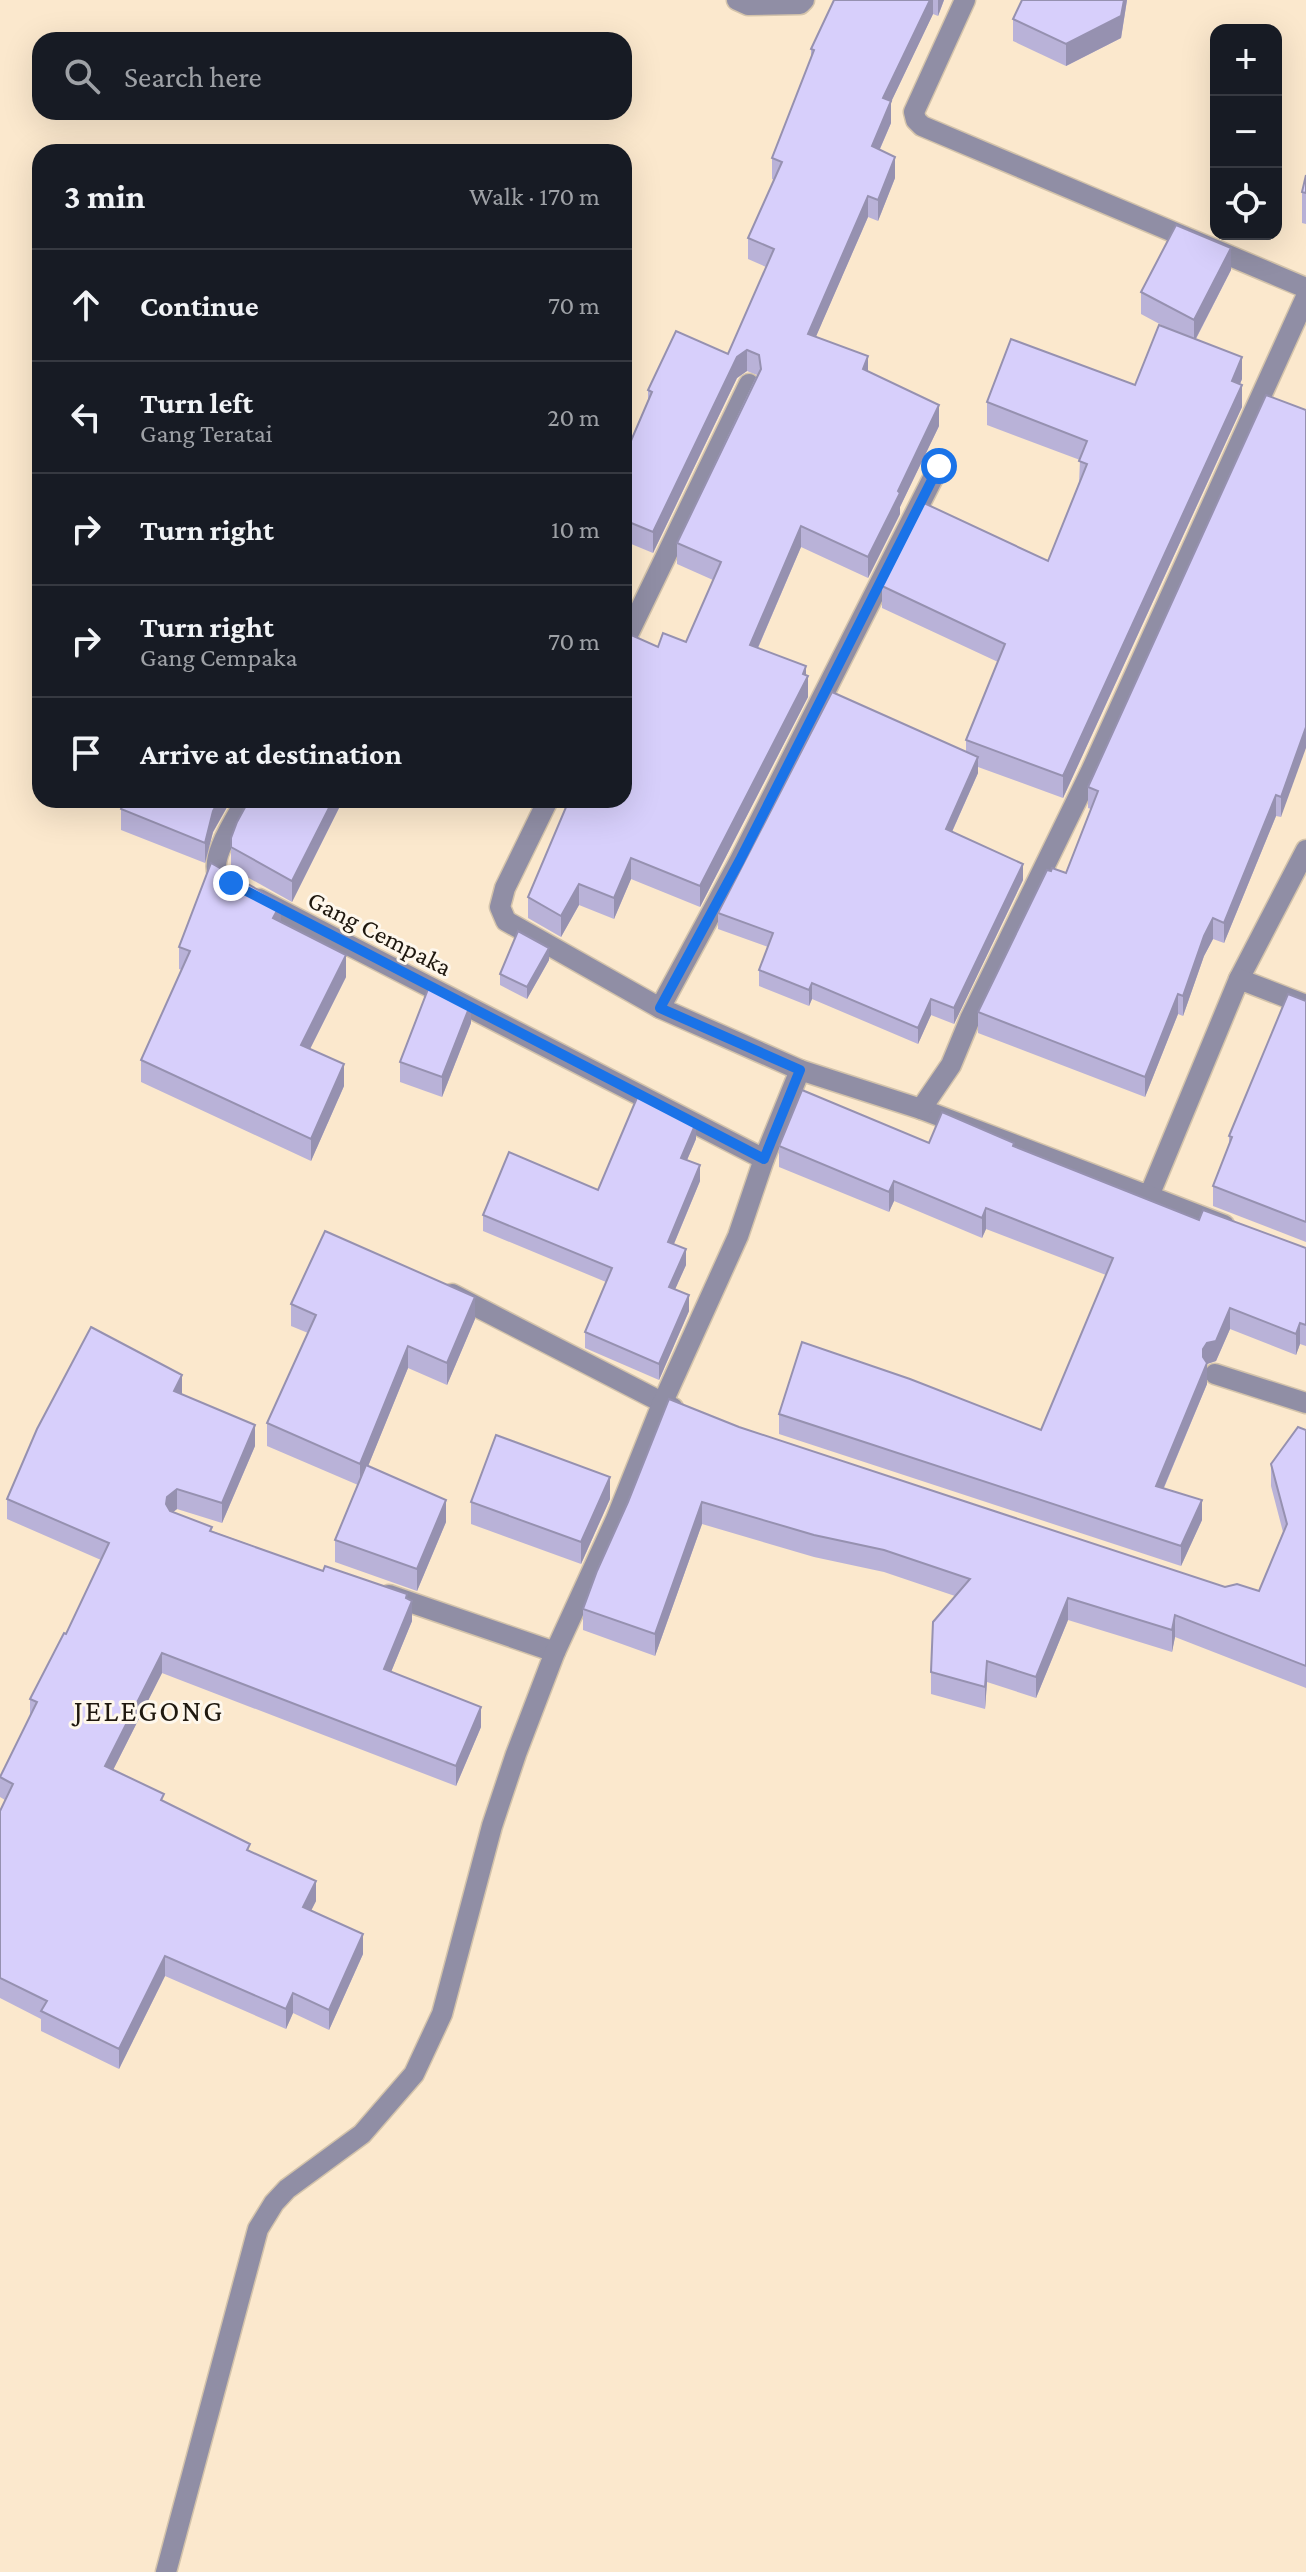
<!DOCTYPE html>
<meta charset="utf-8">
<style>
body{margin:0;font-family:"Crimson Pro",serif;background:#242831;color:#f1f3f6}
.controls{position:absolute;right:24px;top:24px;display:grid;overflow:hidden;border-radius:16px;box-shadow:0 8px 32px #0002}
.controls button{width:72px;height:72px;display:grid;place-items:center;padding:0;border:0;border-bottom:2px solid #363941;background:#171b24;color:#f1f3f6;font:40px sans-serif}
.stop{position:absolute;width:24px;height:24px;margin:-18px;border:6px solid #1a73e8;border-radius:50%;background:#fff}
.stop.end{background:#1a73e8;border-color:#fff;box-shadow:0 2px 8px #0008}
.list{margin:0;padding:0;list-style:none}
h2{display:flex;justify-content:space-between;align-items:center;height:104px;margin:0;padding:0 32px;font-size:34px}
h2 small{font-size:26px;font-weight:400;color:#9ea1a6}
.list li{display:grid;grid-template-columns:52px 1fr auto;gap:24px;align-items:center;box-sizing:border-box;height:112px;padding:0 32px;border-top:2px solid #363941}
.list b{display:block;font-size:30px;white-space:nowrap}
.list p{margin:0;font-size:26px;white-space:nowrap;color:#9ea1a6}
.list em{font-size:26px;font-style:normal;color:#9ea1a6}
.icon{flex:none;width:44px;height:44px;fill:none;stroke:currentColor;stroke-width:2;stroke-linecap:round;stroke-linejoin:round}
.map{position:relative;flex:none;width:1306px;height:2572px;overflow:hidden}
.search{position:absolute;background:#171b24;box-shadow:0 8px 32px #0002;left:32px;top:32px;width:600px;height:88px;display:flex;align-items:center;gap:20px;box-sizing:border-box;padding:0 28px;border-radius:24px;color:#9ea1a6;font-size:30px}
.panel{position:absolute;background:#171b24;box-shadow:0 8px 32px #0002;left:32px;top:144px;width:600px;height:664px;border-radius:24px}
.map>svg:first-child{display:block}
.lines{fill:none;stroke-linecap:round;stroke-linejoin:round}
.minor-casing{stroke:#d3c3ab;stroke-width:23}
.minor{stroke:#908ea5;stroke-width:20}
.wall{fill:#b9b2d8}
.shaded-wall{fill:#9691b0}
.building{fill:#d7cffb;stroke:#9691b0;stroke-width:2}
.route{stroke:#1a73e8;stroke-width:10}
.labels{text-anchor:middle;stroke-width:6;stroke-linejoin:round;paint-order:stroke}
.street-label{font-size:26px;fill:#1f180f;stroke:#fef7ec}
.quarter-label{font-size:30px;letter-spacing:2px;fill:#1f180f;stroke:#fef7ec}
</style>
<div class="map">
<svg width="1306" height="2572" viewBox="0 0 1306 2572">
<rect width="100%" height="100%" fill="#fbe8cd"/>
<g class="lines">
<defs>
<g id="minor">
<path d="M737,0L748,5L800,4L804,0"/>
<path d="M965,0L914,112L916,120L922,126L1306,288"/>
<path d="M624,643L749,384"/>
<path d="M548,800L505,888L500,907L506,921L660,1008L800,1070"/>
<path d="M231,883C228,881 223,880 220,877C206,862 238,815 246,800"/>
<path d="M259,899L764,1159"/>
<path d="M1239,979L1306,850"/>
<path d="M660,1008L740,860L939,466"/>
<path d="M921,1109L1149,1196L1239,979L1306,1005"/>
<path d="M1149,1196L1224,1225"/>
<path d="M452,1294L673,1408"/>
<path d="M1215,1374L1306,1403"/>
<path d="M389,1595L555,1652"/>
<path d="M166,2572L258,2229L274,2203L287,2189L362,2134L414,2074L442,2014L492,1826L516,1754L555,1652L616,1519L662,1404L738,1236L764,1159L800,1070L921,1109L951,1065L970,1019L1091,771L1306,297"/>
</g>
</defs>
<!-- minor casing -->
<use href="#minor" class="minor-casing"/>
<!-- minor -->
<use href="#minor" class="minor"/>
</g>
<!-- wall -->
<g class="wall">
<path d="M834,0H944L938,16L933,14L891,102V123L880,149L895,178L878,221L868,217L816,336L868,371L939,426L900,507V514L868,578L801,547L758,648L806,675L808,697L700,907L631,879L614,919L579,905L561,937L528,918V897L658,647L686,642L713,580L677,564V543L757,375L747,371L737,378L653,553L624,541V457L648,400V390L728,354L766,267L748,259V238L774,180L772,179V158L811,59V49Z"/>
<path d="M1022,0H1127L1121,38L1066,66L1013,41V19Z"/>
<path d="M1306,175V224L1302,223V192Z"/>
<path d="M1231,270L1196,339L1242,379L1240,384L1242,407L1063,798L978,767V773L952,832L1023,880L954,1024L931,1015L918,1044L812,999L809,1006L759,986V970L768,947L718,929V913L966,752V740L998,662L882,608V586L1048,561L1079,483L1080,460L987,425V402L1135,385L1167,328L1141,314V292Z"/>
<path d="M1306,410L1281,817L1276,816L1224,943L1213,939L1204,956L1183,1016L1178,1014L1145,1097L978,1033V1012L1051,871L1066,873L1091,809L1088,808V787Z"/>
<path d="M124,800H231L213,832L205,863L121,830V809Z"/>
<path d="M343,800L292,902L231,868V838Z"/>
<path d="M348,800H367L363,807Z"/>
<path d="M281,922L346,977L310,1049L344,1086L311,1161L141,1082V1060L182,970L179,969V947Z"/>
<path d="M549,960L527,999L500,985V974Z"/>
<path d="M1306,1001V1242L1213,1206V1186L1229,1147V1136Z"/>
<path d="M471,1023L442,1097L400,1082V1062Z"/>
<path d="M696,1139L687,1160L700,1181L674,1244L686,1265L675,1289L689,1311L659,1380L585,1348V1332L606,1282L483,1231V1215L598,1190Z"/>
<path d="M929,1143L1014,1146L1199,1220L1306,1248V1346L1300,1344L1296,1355L1230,1329L1216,1361L1207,1364V1384L1164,1488L1202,1520L1181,1566L779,1434V1414L1041,1430L1106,1275L986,1229L982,1238L894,1201L889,1212L779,1167V1146Z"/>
<path d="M291,1304L475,1319L447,1385L408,1368L368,1466L446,1522L417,1591L335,1562V1540L358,1485L267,1446V1423L308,1333L291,1326Z"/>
<path d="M182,1394L255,1446L222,1523L177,1509L173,1512L212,1531L323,1571L407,1599L412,1621L391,1672L481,1727L456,1786L162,1673L113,1770L164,1802L250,1852L316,1901L311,1910L363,1954L329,2030L293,2013L286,2029L165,1976L119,2069L41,2031V2019L0,1998V1811L5,1800L0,1797V1777L30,1716V1699L66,1634L101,1560L7,1519V1499Z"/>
<path d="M739,1427L1225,1587L1259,1591L1283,1532L1271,1486V1464L1306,1430V1688L1175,1637L1172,1652L1068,1620L1036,1698L987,1682L985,1709L931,1694V1672L955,1596L884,1572L814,1557L702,1524L655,1656L583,1630V1609Z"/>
<path d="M610,1499L581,1564L471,1524V1502Z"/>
</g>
<!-- shaded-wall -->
<g class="shaded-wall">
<path d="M930,0H933V14L891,102V123L872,167V146L883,98Z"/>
<path d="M938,0H944L938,16Z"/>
<path d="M1124,0H1127L1121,38L1066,66V44Z"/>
<path d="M895,157V178L878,221V200Z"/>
<path d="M868,196V217L808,355V334Z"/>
<path d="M1231,248V270L1194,342V320Z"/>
<path d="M747,350V371L737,378L653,553V532L737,357Z"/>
<path d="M868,356V377L863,369Z"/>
<path d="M1242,357V379L1232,403V381Z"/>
<path d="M1242,385V407L1063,798V776Z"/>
<path d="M939,405V426L900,507V514L868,578V557L898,491Z"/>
<path d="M801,526V547L750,666V645Z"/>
<path d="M806,666V679L808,676V697L700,907V886Z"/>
<path d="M1306,727V748L1281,817V797Z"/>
<path d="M978,757V773L946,845V829Z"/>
<path d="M1276,795V816L1224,943V923Z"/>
<path d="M219,800H231L213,832L205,863V843L213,811Z"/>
<path d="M333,800H343L292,902V881Z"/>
<path d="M631,858V879L614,919V898Z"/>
<path d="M1023,864V880L954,1024V1008Z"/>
<path d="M579,884V905L561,937V916Z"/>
<path d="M281,903V925L273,918Z"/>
<path d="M1213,918V939L1204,956L1183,1016V996L1204,936Z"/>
<path d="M549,948V960L527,999V987Z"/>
<path d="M346,955V977L301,1067V1045Z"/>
<path d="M812,983V999L809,1006V990Z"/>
<path d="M1178,994V1014L1145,1097V1077Z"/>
<path d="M931,999V1015L918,1044V1028Z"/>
<path d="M471,1003V1023L442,1097V1077Z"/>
<path d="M344,1064V1086L311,1161V1139Z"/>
<path d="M696,1123V1139L681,1174V1158Z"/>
<path d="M700,1165V1181L668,1258V1242Z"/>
<path d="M894,1181V1201L889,1212V1192Z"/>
<path d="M986,1208V1229L982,1238V1218Z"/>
<path d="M686,1249V1265L669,1303V1287Z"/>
<path d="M689,1295V1311L659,1380V1364Z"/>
<path d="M475,1297V1319L447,1385V1363Z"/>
<path d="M1230,1308V1329L1216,1361L1207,1364V1384L1156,1506V1486L1203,1349Z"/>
<path d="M1300,1323V1344L1296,1355V1334Z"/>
<path d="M408,1346V1368L360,1486V1464Z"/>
<path d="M182,1375V1395L174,1391Z"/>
<path d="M255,1425V1446L222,1523V1503Z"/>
<path d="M610,1477V1499L581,1564V1542Z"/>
<path d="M177,1489V1509L167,1517V1497Z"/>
<path d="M446,1500V1522L417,1591V1569Z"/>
<path d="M1202,1500V1520L1181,1566V1546Z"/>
<path d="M702,1502V1524L655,1656V1634Z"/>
<path d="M407,1594V1612L412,1601V1621L384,1689V1669Z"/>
<path d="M1068,1598V1620L1036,1698V1677Z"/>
<path d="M1175,1615V1637L1172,1652V1630Z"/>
<path d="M162,1653V1673L105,1786V1766Z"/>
<path d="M987,1661V1682L985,1709V1687Z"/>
<path d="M481,1707V1727L456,1786V1766Z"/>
<path d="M316,1881V1901L303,1927V1907Z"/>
<path d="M363,1934V1954L329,2030V2010Z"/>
<path d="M165,1956V1976L119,2069V2049Z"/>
<path d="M293,1993V2013L286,2029V2009Z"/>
</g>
<!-- building -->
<g class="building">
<path d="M834,0H930L883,98L891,101L872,146L895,157L878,200L868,196L808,334L868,356L863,369L939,405L898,491L900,493L868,557L801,526L750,645L806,666L803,674L808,676L700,886L631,858L614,898L579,884L561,916L528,897L569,800H624V634H629L658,647L663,633L686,642L721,562L677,543L761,369L759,355L747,350L737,357L653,532L624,520V457L652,392L648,390L676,331L728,354L774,249L748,238L782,162L772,158L814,50L811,49Z"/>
<path d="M1022,0H1124L1121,16L1066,44L1013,19Z"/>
<path d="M1306,175V193L1302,192Z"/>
<path d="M1176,225L1231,248L1194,320L1141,292Z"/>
<path d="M1159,325L1242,357L1232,381L1242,385L1063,776L966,740L1005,644L882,586L924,503L1048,561L1087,464L1079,461L1087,441L987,402L1011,339L1135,385Z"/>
<path d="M1266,395L1306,410V727L1281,797L1276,795L1224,923L1213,918L1204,936L1183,996L1178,994L1145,1077L978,1012L1047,870L1051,871L1052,868L1066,873L1098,791L1088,787Z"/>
<path d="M832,692L978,757L946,829L1023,864L954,1008L931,999L918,1028L812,983L809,990L759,970L773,933L718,913Z"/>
<path d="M124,800H219L213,811L205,843L121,809Z"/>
<path d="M249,800H333L292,881L231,847V838L237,822Z"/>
<path d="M211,863L281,903L273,918L346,955L301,1045L344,1064L311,1139L141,1060L190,951L179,947Z"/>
<path d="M518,931L549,948L527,987L500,974Z"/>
<path d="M430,984L471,1003L442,1077L400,1062Z"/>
<path d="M1288,994L1306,1001V1222L1213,1186L1232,1137L1229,1136Z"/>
<path d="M802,1090L929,1143L942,1112L1014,1143L1013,1146L1199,1220L1203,1210L1306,1248V1325L1300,1323L1296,1334L1230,1308L1216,1341L1207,1343L1203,1349V1357L1207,1363L1156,1486L1202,1500L1181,1546L779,1414L802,1342L910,1379L1041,1430L1113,1258L986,1208L982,1218L894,1181L889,1192L779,1146Z"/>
<path d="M639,1093L696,1123L681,1158L700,1165L668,1242L686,1249L669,1287L689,1295L659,1364L585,1332L612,1268L483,1215L509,1152L598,1190Z"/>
<path d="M325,1231L475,1297L447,1363L408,1346L360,1464L267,1423L316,1315L291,1304Z"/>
<path d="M91,1327L182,1375L174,1391L255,1425L222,1503L177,1489L167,1497L166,1504L170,1511L212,1527L210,1531L323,1571L325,1566L407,1594L406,1598L412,1601L384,1669L481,1707L456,1766L162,1653L105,1766L164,1794L161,1800L250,1844L247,1850L316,1881L303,1907L363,1934L329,2010L293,1993L286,2009L165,1956L119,2049L41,2011L47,2001L0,1978V1811L13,1784L0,1777L37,1702L30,1699L64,1633L66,1634L109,1543L7,1499L37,1429Z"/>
<path d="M669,1399L739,1427L1225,1587L1237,1584L1259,1591L1287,1524L1271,1464L1298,1427L1306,1430V1666L1175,1615L1172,1630L1068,1598L1036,1677L987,1661L985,1687L931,1672L933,1622L970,1579L884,1550L814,1535L702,1502L655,1634L583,1609L597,1571L628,1502Z"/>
<path d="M496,1435L610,1477L581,1542L471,1502Z"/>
<path d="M366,1465L446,1500L417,1569L335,1540Z"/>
</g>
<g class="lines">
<!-- route -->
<path class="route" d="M231,883L764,1159L800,1070L660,1008L740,860L939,466"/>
</g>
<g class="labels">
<!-- street labels -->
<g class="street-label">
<text transform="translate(380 933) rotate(27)" y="9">Gang Cempaka</text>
</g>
<!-- quarter labels -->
<g class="quarter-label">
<text x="149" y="1721">JELEGONG</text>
</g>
</g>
</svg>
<div class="controls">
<button>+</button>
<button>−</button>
<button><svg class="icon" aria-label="locate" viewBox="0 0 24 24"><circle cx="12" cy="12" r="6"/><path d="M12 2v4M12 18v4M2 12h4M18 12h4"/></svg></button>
</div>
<div class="stop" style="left:939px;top:466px"></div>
<div class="stop end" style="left:231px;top:883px"></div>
<div class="search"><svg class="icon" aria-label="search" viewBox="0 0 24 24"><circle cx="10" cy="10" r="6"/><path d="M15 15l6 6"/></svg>Search here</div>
<section class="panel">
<h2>3 min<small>Walk · 170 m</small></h2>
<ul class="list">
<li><svg class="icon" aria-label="ahead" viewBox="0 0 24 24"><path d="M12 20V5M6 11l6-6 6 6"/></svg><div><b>Continue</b></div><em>70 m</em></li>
<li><svg class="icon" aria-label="left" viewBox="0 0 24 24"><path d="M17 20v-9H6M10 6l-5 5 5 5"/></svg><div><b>Turn left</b><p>Gang Teratai</p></div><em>20 m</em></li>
<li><svg class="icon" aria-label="right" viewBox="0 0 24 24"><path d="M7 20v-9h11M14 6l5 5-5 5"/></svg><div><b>Turn right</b></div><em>10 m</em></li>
<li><svg class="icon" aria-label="right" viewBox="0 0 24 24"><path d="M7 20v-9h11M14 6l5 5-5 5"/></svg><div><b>Turn right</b><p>Gang Cempaka</p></div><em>70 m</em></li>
<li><svg class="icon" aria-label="arrive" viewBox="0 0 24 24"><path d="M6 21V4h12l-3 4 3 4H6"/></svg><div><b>Arrive at destination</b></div></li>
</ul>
</section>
</div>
